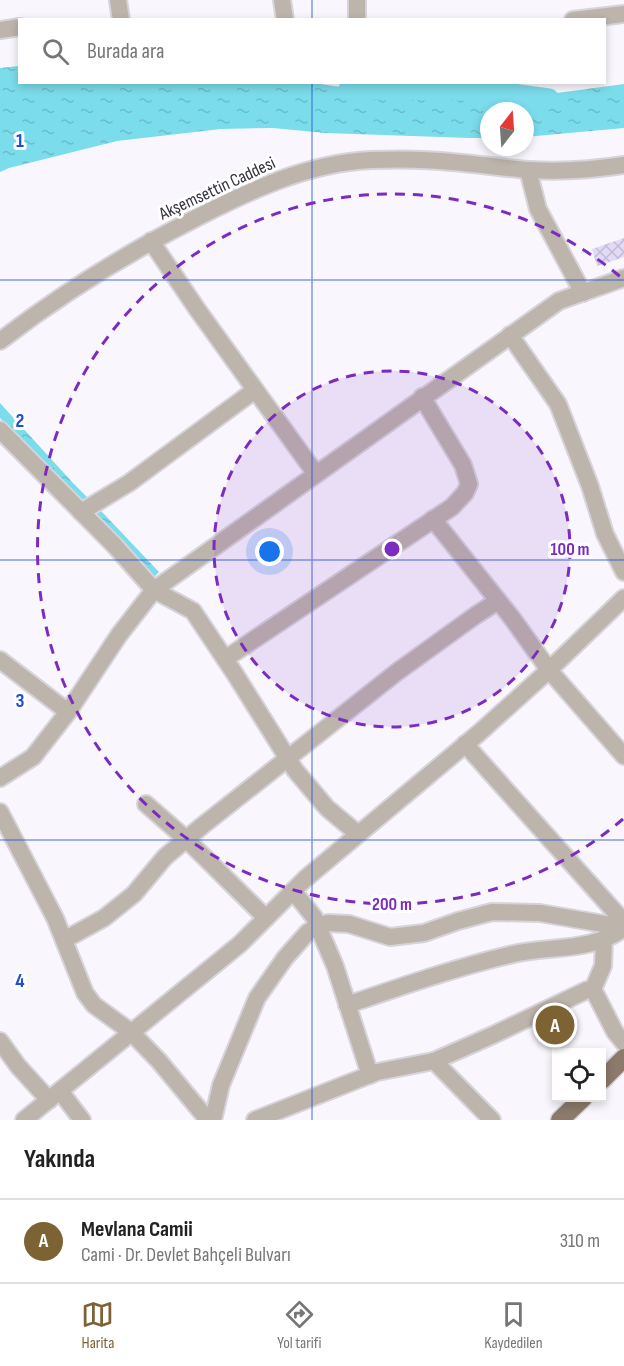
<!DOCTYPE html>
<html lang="tr">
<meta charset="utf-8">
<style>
body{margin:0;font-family:"Sofia Sans Condensed",sans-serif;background:#f6f6f6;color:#222}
.controls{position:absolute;right:18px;bottom:18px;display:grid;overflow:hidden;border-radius:0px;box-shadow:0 3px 9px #0003}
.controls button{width:54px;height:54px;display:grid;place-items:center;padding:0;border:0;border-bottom:2px solid #e0e0e0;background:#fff;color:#222;font:30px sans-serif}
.compass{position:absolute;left:480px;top:102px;width:54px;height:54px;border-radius:50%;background:#fff;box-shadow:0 3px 9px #0003;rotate:17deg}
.you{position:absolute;left:270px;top:552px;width:21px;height:21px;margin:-15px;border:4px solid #fff;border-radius:50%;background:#1a73e8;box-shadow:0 0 0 9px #1a73e833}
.badge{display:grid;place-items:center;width:39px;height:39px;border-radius:50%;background:#7d6234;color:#fff;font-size:20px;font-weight:700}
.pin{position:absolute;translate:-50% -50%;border:3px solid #fff;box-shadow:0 2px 6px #0006}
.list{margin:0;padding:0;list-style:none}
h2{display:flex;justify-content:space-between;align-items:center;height:78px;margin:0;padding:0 24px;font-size:26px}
h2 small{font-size:20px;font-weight:400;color:#767676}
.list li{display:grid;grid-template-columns:39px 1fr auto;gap:18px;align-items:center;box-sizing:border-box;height:84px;padding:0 24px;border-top:2px solid #e0e0e0}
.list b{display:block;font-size:22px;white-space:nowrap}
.list p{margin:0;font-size:20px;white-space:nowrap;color:#767676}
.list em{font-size:20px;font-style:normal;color:#767676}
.icon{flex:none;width:33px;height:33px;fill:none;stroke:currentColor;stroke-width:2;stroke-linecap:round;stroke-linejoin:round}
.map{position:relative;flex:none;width:624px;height:1120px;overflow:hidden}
.search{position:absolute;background:#fff;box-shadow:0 3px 9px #0003;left:18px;right:18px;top:18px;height:66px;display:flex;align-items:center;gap:15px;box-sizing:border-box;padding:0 21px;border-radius:0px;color:#767676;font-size:22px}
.sheet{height:162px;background:#fff}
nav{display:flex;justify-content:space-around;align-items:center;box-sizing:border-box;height:84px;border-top:2px solid #e0e0e0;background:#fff;font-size:16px;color:#767676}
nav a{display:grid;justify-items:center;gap:3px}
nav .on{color:#7d6234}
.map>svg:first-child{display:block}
.water{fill:url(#water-ripples)}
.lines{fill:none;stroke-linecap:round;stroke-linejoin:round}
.river{stroke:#7bdceb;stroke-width:21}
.building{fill:url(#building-cross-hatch)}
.minor-casing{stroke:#d6d4da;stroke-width:20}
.major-casing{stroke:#d6d4da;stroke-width:21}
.minor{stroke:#bdb4ab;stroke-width:16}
.major{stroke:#8c7a6a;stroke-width:18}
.grid{fill:none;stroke:#1d4ed8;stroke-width:1.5;stroke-opacity:0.55}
.ring{fill:none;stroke:#7b2cbf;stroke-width:3;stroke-dasharray:10 8}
.labels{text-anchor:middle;stroke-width:6;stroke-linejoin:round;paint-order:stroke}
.street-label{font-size:18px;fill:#35333d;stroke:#fff}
.grid-label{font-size:20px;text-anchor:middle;font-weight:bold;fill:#1d4ed8;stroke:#fff;stroke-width:6;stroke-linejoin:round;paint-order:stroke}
.centre{fill:#7b2cbf;stroke:#fff;stroke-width:3}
.ring-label{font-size:18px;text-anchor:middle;font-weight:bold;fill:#7b2cbf;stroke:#fff;stroke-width:6;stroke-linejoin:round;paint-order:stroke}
</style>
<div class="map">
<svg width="624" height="1120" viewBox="0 0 624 1120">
<defs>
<pattern id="water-ripples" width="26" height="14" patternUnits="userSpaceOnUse" patternTransform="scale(1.5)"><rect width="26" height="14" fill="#7bdceb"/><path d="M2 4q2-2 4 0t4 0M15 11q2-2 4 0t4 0" fill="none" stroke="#6bbdca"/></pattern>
<pattern id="building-cross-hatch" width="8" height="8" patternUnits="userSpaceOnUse" patternTransform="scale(1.5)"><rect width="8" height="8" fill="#e2daf6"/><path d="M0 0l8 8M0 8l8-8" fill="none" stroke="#c2bcd4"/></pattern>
</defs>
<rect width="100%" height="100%" fill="#f9f7fd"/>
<!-- water -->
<g class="water">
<path d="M19,66L20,82H308L333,86L438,95L499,96L557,93L624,84V128L525,137V111H489V138H470L325,133L273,128L221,129L117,141L9,168L0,172V68Z"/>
<path d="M0,403L73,483L105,515L159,572L150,581L0,418Z"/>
</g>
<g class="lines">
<!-- river -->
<path class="river" d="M349,89L461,90L505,93L549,99"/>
</g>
<!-- building -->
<g class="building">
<path d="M624,238V257L597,266L592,249Z"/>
<path d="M548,1013L569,1020L571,1031L556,1043L539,1039L541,1017Z"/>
</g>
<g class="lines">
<defs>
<g id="minor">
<path d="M118,0L121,20"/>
<path d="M282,0L285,20"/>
<path d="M357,0V20"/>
<path d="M573,20L624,14"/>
<path d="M0,30L20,27"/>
<path d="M528,170L538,209L583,293"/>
<path d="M151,241L197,309L316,474"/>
<path d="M510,335L558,404L590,486L605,534L624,572"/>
<path d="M0,341C61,294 127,253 196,218C251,190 308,163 371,160C398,159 425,159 452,162C478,164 503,168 529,170C561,172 592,170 624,165"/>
<path d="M0,430L115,546L154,590L193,611L235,674L295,770L327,808L358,834"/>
<path d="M81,512L129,483L255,390"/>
<path d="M433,519L512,618L549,670L624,756"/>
<path d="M225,659L452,507L465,493L469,484L463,465L422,397"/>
<path d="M0,660L68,712"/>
<path d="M465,744L624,922"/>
<path d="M0,778L33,757L68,712L119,635L154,590L559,301L624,278"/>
<path d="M146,804L186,839L266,918"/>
<path d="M0,812L55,918L85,993L94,1005L131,1032L159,1061L208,1120"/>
<path d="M293,891L314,917L335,966L370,1075"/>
<path d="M604,939L603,966L593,989L615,1032L624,1043"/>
<path d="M64,940L104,918L134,894L165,857L202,826L397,672L476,615L498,601"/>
<path d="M347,1005C400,987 454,968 509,955C547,945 591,953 624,928"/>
<path d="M0,1041L18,1066L49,1100"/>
<path d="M434,1061L492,1120"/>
<path d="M60,1091L82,1120"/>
<path d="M24,1120L240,944L305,879L479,733L549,670L624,598"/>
<path d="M213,1120L221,1085L257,998L285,958L308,932L318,926L328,923L349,924L390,937L424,933L458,921L492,912L540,913L604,924L624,925"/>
<path d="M255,1120L377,1072L434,1061L493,1035L587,990L593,989"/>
</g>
<g id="major">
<path d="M602,1080L624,1058"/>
<path d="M560,1120L583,1098"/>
</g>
</defs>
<!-- minor casing -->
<use href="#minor" class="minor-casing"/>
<!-- major casing -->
<use href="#major" class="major-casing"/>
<!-- minor -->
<use href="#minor" class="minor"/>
<!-- major -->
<use href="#major" class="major"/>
</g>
<!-- grid -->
<path class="grid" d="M312,0V20M312,82V1120M0,280H624M0,560H624M0,840H624"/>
<!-- distance rings -->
<circle cx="392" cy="549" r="178" fill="#7b2cbf" fill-opacity=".12"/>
<g class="ring">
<circle cx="392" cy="549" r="178"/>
<path d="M623 819A355 355 0 1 1 623 279"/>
</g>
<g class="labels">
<!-- street labels -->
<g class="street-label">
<text transform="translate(217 188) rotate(-25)" y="6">Akşemsettin Caddesi</text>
</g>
</g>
<g class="grid-label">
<text x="20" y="147">1</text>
<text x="20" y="427">2</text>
<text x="20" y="707">3</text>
<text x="20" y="987">4</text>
</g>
<circle cx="392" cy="549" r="9" class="centre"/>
<g class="ring-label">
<text x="570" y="555">100 m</text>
<text x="392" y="910">200 m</text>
</g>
</svg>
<div class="controls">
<button><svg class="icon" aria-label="locate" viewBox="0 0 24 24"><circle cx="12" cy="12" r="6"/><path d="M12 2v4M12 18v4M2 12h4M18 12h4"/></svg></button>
</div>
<svg class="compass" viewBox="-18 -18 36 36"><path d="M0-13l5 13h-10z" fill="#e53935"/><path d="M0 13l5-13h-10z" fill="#767676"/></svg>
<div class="you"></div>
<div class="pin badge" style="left:555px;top:1025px">A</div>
<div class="search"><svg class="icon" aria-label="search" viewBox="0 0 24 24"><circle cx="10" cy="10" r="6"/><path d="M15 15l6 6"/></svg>Burada ara</div>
</div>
<section class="sheet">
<h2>Yakında<small></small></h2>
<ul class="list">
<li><span class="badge">A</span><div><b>Mevlana Camii</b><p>Cami · Dr. Devlet Bahçeli Bulvarı</p></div><em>310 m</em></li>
</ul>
</section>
<nav>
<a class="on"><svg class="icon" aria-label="map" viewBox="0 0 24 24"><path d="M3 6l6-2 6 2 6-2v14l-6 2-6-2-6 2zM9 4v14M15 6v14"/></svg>Harita</a>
<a><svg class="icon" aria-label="directions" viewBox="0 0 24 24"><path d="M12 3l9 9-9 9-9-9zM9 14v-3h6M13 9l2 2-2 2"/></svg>Yol tarifi</a>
<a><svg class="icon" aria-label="saved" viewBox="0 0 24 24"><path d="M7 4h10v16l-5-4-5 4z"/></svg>Kaydedilen</a>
</nav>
